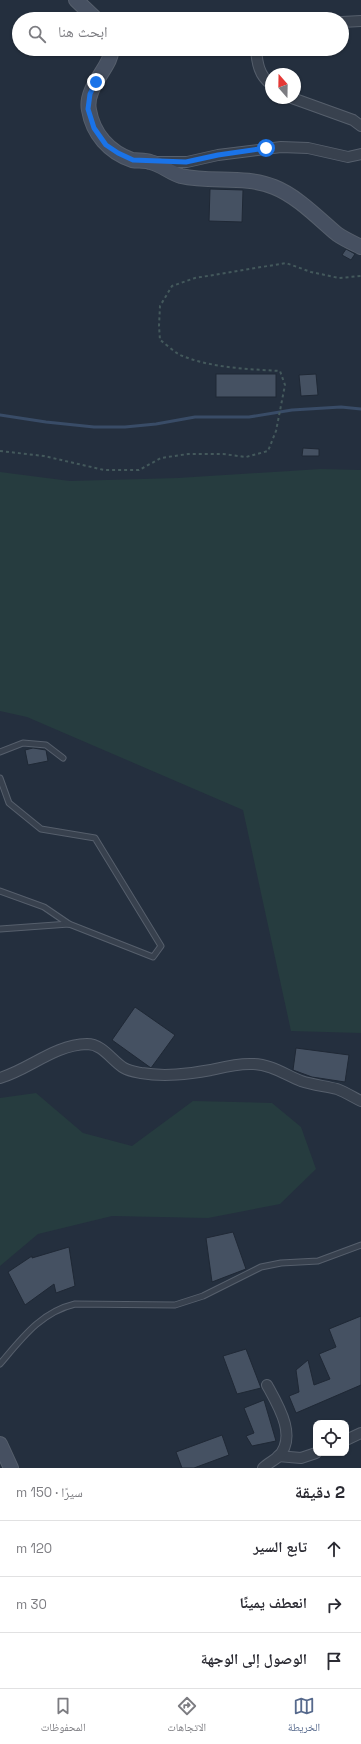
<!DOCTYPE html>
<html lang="ar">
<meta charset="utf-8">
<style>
body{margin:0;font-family:"Space Grotesk","Noto Naskh Arabic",sans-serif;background:#f7f7f7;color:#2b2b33;direction:rtl}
.controls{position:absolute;right:12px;bottom:12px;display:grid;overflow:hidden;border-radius:8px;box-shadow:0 1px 3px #0004}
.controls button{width:36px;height:36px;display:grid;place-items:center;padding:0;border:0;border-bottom:1px solid #e1e1e2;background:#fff;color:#2b2b33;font:20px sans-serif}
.compass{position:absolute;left:265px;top:68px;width:36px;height:36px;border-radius:50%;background:#fff;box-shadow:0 1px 3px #0004;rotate:340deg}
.stop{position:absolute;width:12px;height:12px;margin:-9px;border:3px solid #1a73e8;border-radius:50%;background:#fff}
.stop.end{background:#1a73e8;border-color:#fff;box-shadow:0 1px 4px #0008}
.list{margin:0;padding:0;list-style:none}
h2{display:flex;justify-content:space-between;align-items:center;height:52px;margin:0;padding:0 16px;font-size:17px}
h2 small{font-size:13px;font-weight:400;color:#7c7c81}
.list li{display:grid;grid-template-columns:26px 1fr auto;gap:12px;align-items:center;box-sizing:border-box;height:56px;padding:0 16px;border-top:1px solid #e1e1e2}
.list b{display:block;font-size:15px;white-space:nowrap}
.list em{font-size:13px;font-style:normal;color:#7c7c81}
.icon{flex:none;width:22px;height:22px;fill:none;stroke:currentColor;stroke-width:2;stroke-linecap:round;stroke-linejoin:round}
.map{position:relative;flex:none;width:361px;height:1468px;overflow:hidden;direction:ltr}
.search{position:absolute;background:#fff;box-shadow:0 1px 3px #0004;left:12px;right:12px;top:12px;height:44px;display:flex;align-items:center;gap:10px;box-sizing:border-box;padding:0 14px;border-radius:22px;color:#7c7c81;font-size:15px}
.sheet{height:220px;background:#fff}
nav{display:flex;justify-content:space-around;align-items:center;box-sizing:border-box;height:56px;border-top:1px solid #e1e1e2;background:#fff;font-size:11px;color:#7c7c81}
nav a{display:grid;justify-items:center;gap:2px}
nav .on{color:#56698c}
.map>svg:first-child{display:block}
.green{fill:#263c3f}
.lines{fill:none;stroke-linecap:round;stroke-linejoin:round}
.stream{stroke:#394c67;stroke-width:3}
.building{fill:#455162;stroke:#1f2835}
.lane-casing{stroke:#565f6c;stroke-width:7}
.street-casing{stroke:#565f6c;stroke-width:12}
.secondary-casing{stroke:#565f6c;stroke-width:16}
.path{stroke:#44595c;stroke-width:2;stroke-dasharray:3 3;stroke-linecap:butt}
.lane{stroke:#38414e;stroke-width:5}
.street{stroke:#38414e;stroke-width:10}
.secondary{stroke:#465061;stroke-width:14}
.route{stroke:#1a73e8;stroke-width:5}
</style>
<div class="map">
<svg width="361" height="1468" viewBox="0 0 361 1468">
<rect width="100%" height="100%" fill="#242f3e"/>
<!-- green -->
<g class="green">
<path d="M321,469L361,470V1033L291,1031L243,810L27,717L0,711V472L70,481L178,478Z"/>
<path d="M36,1093L83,1133L132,1146L193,1101L272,1103L301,1127L316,1169L280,1204L208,1218L112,1216L38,1234L0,1266V1098Z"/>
</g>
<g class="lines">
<!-- stream -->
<path class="stream" d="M0,415L46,422L94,427H125L156,424L195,417H249L292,410L341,407L361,409"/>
</g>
<!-- building -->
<g class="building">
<path d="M210,189L243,190L242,222L209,221Z"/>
<path d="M346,249L355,254L351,260L342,255Z"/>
<rect x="216" y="374" width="60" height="23"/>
<path d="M316,374L318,395L301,396L299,375Z"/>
<path d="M303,448L319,449V456H302Z"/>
<path d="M33,748L46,750L48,761L28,765L25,750Z"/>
<path d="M135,1007L175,1035L151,1068L112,1040Z"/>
<path d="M296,1048L349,1055L345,1082L312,1077L293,1070Z"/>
<path d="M233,1232L246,1269L212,1282L206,1238Z"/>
<path d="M69,1247L75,1286L56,1293L54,1284L25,1305L8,1272L32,1256V1258Z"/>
<path d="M361,1316V1385L296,1413L289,1396L299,1392L296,1370L308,1360L314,1385L330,1379L319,1354L336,1347L329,1329Z"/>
<path d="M246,1349L261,1388L237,1394L223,1356Z"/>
<path d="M264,1400L276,1441L252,1446L246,1436L254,1433L244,1408Z"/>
<path d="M222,1435L229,1455L194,1468H182L176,1452Z"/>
</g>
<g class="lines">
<defs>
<g id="lane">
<path d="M0,752L23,743L46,745L63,758"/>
<path d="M0,778L9,803L41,829L95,838L161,946L153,957L69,924L0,929"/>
<path d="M0,891L44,907L69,924"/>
<path d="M0,1364C22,1338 41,1312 75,1304L175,1305L203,1296L261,1267L281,1263L318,1261L361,1245"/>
</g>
<g id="street">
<path d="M342,22L361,21"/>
<path d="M256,49C257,62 259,76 271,84"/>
<path d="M292,98L353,120L361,126"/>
<path d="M156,162H187L218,155L281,147L308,148L348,157L361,154"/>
<path d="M0,1078C30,1069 54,1045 87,1044C103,1044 112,1061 124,1068C129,1071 136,1072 141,1073C165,1077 188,1074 211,1070C224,1067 239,1063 253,1064C270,1064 286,1075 301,1081C313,1085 325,1086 337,1089C345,1092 353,1097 361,1101"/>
<path d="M346,1440L361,1433"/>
<path d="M278,1456L301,1458L316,1453"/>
<path d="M263,1468C267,1464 273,1461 278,1457C298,1437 278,1405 267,1385"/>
</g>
<g id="secondary">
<path d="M76,0L96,19"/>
<path d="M111,49C114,64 84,87 89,110C93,134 109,152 132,160C138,161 145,160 150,162C161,164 170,173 181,176C211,183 245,175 274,187C297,196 318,218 337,234C344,239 353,243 361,247"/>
<path d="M0,1444L11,1468"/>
</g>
</defs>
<!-- lane casing -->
<use href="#lane" class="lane-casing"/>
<!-- street casing -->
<use href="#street" class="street-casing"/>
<!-- secondary casing -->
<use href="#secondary" class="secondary-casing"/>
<!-- path -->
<path class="path" d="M0,451L44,456L104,470H139L161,458L188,454H223L246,457L268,451L276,431L285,385L280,371C247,369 211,368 180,355C173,351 166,344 160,340L159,326L160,306L172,286L195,278L286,263L311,272L339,278L361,276"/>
<!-- lane -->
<use href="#lane" class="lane"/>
<!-- street -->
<use href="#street" class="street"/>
<!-- secondary -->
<use href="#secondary" class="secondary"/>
</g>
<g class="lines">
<!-- route -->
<path class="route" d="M96,82L90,94L88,109L94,128L106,145L118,153L133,160L186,162L218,155L266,148"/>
</g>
</svg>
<div class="controls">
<button><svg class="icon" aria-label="locate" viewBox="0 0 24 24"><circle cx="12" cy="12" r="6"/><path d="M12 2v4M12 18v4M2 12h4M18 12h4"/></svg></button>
</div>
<svg class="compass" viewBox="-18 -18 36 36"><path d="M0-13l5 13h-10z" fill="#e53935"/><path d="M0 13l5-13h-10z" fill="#7c7c81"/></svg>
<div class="stop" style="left:266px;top:148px"></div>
<div class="stop end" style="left:96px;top:82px"></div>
<div class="search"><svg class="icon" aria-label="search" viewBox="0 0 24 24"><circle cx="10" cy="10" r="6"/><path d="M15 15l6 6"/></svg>ابحث هنا</div>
</div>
<section class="sheet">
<h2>2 دقيقة<small>سيرًا · 150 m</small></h2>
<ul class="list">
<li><svg class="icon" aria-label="ahead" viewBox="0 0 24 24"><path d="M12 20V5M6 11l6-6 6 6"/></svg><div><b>تابع السير</b></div><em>120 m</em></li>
<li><svg class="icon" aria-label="right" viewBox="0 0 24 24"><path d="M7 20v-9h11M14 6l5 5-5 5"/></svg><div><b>انعطف يمينًا</b></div><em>30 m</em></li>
<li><svg class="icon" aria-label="arrive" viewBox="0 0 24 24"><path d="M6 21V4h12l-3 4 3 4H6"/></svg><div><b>الوصول إلى الوجهة</b></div></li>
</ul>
</section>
<nav>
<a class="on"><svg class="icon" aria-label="map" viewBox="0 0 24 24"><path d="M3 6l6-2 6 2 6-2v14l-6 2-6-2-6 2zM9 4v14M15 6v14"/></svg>الخريطة</a>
<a><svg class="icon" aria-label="directions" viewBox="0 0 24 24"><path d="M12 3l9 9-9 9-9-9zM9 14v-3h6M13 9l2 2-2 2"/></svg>الاتجاهات</a>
<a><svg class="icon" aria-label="saved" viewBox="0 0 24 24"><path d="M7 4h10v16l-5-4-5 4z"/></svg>المحفوظات</a>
</nav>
